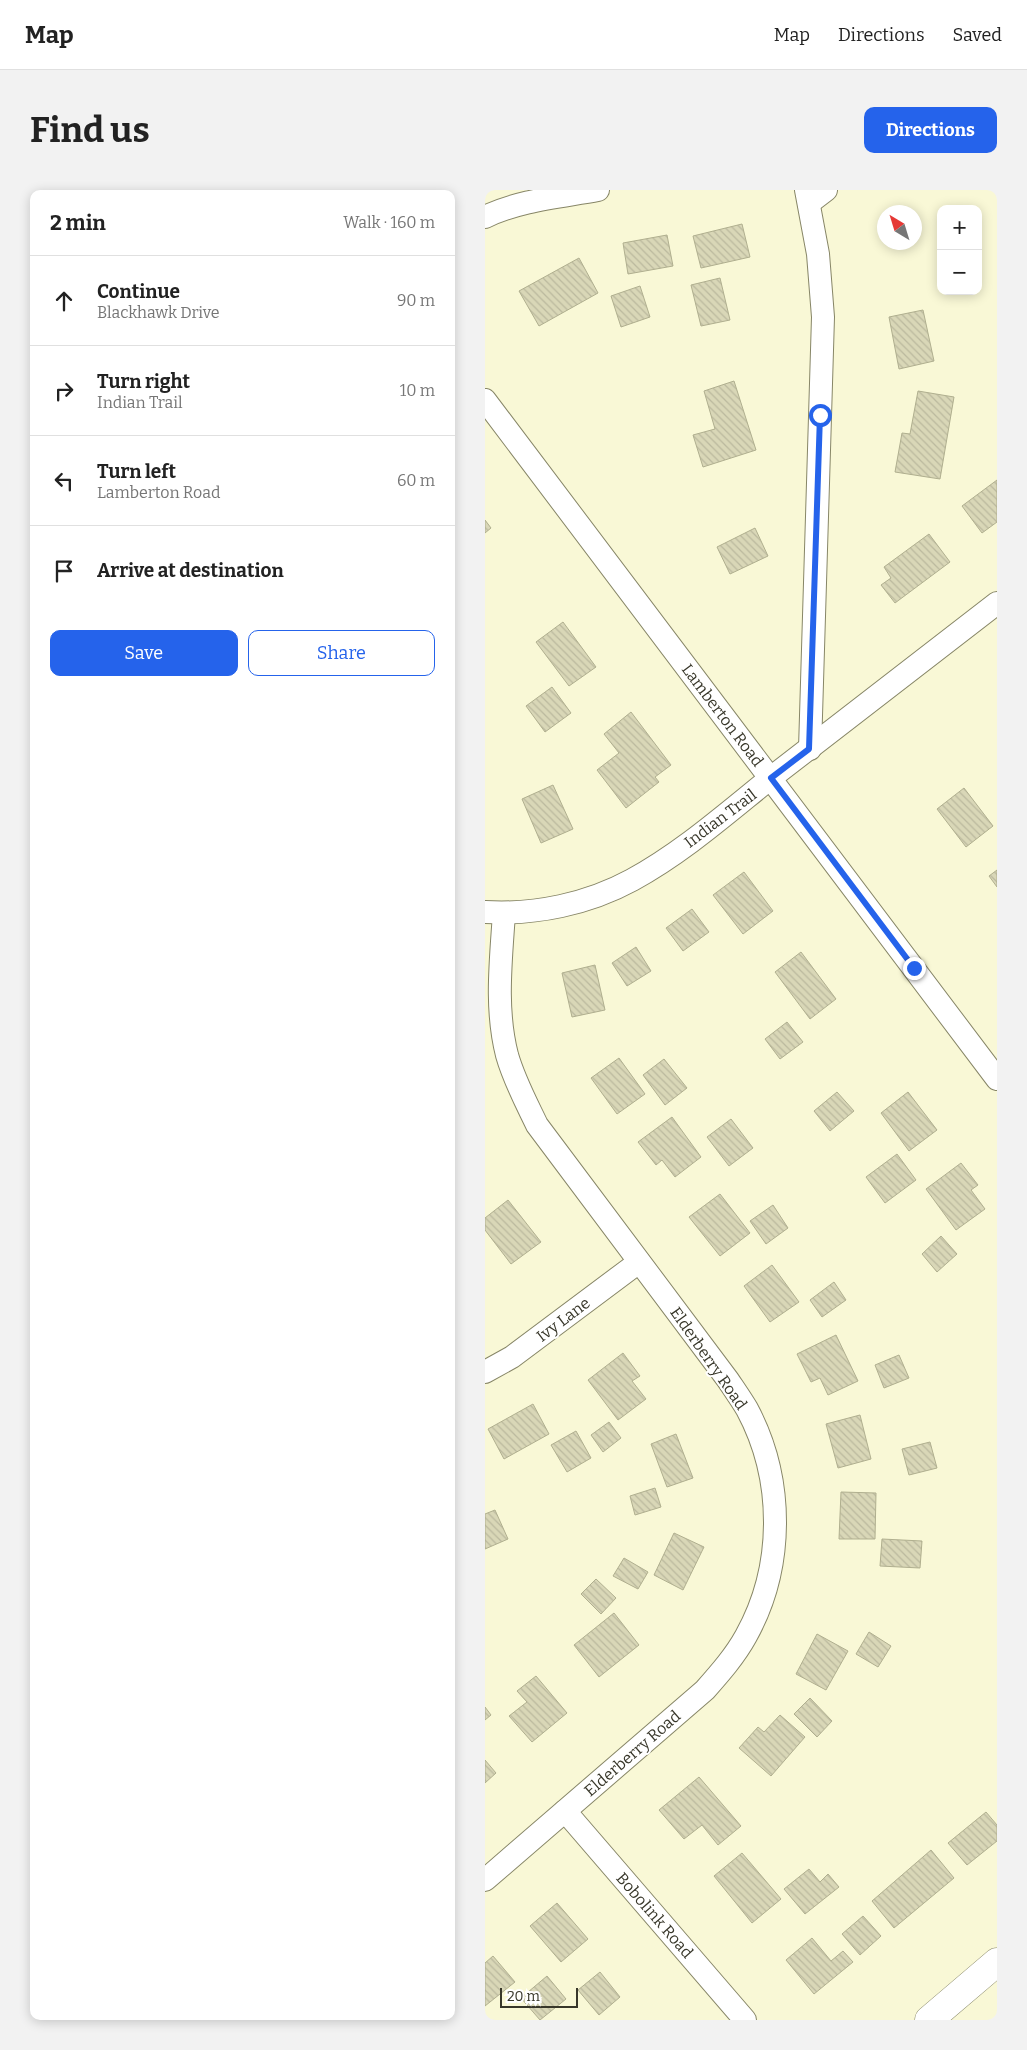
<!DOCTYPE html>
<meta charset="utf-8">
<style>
body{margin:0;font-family:Bitter,serif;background:#f2f2f2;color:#222}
.controls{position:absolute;right:15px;top:15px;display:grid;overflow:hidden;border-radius:10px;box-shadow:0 2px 12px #0003}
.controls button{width:45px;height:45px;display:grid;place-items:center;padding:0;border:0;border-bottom:1px solid #e0e0e0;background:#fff;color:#222;font:25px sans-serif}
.compass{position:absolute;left:392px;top:15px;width:45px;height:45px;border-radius:50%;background:#fff;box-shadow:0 2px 12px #0003;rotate:322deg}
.scale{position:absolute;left:15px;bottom:12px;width:78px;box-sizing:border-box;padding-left:5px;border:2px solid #38372a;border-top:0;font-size:14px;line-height:18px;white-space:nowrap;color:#38372a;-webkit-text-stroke:4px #fff;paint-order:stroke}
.stop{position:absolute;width:15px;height:15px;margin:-11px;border:4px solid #2563eb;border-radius:50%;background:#fff}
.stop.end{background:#2563eb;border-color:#fff;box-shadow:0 1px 5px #0008}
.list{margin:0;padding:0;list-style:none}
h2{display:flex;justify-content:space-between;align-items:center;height:65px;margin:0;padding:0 20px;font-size:21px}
h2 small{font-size:16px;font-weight:400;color:#767676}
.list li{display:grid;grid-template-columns:32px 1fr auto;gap:15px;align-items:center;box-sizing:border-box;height:90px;padding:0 20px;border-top:1px solid #e0e0e0}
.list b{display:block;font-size:19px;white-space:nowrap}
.list p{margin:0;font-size:16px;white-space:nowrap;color:#767676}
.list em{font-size:16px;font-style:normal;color:#767676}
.actions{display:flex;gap:10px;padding:15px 20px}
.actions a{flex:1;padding:11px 0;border:1px solid #2563eb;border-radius:10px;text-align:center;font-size:18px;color:#2563eb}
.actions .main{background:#2563eb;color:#fff}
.icon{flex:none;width:28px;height:28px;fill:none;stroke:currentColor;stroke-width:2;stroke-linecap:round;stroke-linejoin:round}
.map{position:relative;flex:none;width:512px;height:1830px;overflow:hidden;border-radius:10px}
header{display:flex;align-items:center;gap:30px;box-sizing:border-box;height:70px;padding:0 25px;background:#fff;border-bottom:1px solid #e0e0e0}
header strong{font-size:24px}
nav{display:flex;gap:28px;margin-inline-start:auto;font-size:18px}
.intro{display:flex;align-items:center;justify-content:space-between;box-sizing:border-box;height:120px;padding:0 30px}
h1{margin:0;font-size:35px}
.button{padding:12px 22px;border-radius:10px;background:#2563eb;color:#fff;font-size:18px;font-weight:700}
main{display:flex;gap:30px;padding:0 30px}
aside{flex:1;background:#fff;border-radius:10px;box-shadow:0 2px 12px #0003}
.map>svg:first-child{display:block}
.building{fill:url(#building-back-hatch);stroke:#b0af8f}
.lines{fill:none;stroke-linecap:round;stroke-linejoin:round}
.minor-casing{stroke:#878667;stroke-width:24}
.tertiary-casing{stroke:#878667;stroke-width:29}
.minor{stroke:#fff;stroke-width:22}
.tertiary{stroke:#fff;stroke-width:28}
.route{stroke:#2563eb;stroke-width:6}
.labels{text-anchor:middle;stroke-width:4;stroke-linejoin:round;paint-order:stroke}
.street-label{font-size:16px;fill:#38372a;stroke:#fff}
</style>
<header>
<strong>Map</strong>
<nav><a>Map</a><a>Directions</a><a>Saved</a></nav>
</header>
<div class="intro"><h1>Find us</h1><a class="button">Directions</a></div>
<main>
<aside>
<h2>2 min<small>Walk · 160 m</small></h2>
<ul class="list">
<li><svg class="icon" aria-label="ahead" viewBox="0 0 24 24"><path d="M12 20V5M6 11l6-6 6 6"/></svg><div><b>Continue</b><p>Blackhawk Drive</p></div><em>90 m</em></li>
<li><svg class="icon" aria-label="right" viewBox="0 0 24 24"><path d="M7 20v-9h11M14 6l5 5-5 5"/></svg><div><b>Turn right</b><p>Indian Trail</p></div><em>10 m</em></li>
<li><svg class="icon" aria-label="left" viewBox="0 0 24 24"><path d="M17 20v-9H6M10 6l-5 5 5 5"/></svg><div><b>Turn left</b><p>Lamberton Road</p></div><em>60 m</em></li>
<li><svg class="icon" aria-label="arrive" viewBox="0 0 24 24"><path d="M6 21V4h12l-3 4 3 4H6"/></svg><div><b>Arrive at destination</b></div></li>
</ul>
<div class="actions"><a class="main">Save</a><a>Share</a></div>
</aside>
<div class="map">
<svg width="512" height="1830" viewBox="0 0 512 1830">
<defs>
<pattern id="building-back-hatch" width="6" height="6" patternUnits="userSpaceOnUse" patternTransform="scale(1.25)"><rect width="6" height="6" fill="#d9d7b7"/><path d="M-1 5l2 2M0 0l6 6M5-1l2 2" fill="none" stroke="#bbb99e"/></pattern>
</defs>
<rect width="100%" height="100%" fill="#f9f8d6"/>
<!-- building -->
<g class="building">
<path d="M257,34L265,67L216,78L208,46Z"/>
<path d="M182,45L188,76L143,84L138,53Z"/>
<path d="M94,68L113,103L54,136L34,101Z"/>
<path d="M235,88L245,130L216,136L206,95Z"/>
<path d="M155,96L165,127L136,137L126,106Z"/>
<path d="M438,120L449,171L414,179L404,127Z"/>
<path d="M249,191L271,260L218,277L208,245L230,239L219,201Z"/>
<path d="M433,201L469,207L455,289L410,282L417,243L425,244Z"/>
<path d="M512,290V332L497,343L477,316Z"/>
<path d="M0,330L6,338L0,343Z"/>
<path d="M270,338L283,366L245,384L232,357Z"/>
<path d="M444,344L465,372L410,413L396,395L406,388L399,377Z"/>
<path d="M78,432L111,477L84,496L51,452Z"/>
<path d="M67,497L86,523L60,542L41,516Z"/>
<path d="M146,522L186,575L170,587L174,592L141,618L112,580L134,563L119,544Z"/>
<path d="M68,595L88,639L56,653L37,609Z"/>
<path d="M479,598L508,636L481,657L452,619Z"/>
<path d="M512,680V697L504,686Z"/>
<path d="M259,682L288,721L258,744L228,705Z"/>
<path d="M207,719L224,742L198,761L181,738Z"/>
<path d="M151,757L166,781L142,796L127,773Z"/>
<path d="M316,762L351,809L325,829L290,782Z"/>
<path d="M110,775L120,820L87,827L77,783Z"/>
<path d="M302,832L318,852L295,869L280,849Z"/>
<path d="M134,868L160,904L132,924L106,888Z"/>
<path d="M179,869L202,898L180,915L158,885Z"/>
<path d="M352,902L369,921L345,941L329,921Z"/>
<path d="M423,902L452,940L424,961L396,923Z"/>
<path d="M187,927L216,967L190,987L177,970L171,975L153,952Z"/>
<path d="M246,929L268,958L244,976L222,947Z"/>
<path d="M412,964L431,990L400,1013L381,987Z"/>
<path d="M476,973L493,995L486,1000L500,1019L471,1040L441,999Z"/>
<path d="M235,1004L265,1043L235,1066L204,1027Z"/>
<path d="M23,1010L56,1052L26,1074L0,1040V1028Z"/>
<path d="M288,1015L303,1038L281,1054L265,1031Z"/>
<path d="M456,1046L472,1064L452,1082L437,1064Z"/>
<path d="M287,1075L314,1112L285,1132L259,1096Z"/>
<path d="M349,1092L361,1110L337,1127L325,1110Z"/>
<path d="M351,1145L373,1191L343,1205L335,1188L326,1192L312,1164Z"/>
<path d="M138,1163L155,1186L147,1191L161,1209L133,1230L103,1190Z"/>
<path d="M414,1165L424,1188L399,1198L390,1175Z"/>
<path d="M48,1214L64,1244L19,1269L3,1239Z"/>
<path d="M375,1225L386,1269L353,1278L341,1234Z"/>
<path d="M124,1232L136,1248L118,1262L106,1245Z"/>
<path d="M91,1241L106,1268L82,1282L66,1255Z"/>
<path d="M191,1244L208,1288L182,1297L166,1254Z"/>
<path d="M445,1252L452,1278L424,1285L417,1259Z"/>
<path d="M170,1298L176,1317L150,1325L145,1306Z"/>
<path d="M356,1302L391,1303L390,1349H354Z"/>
<path d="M10,1320L23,1349L0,1359V1324Z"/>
<path d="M189,1343L219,1357L198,1400L169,1385Z"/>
<path d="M397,1349L437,1351L435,1378L395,1376Z"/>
<path d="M139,1368L163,1382L153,1399L128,1386Z"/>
<path d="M111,1389L131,1408L116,1424L96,1404Z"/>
<path d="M129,1423L154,1455L114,1487L89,1455Z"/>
<path d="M384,1442L406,1456L393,1477L371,1464Z"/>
<path d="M332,1444L363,1461L341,1500L311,1484Z"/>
<path d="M51,1486L82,1523L47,1552L24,1526L42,1512L32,1501Z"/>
<path d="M325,1508L347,1531L332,1547L309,1524Z"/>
<path d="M0,1517L6,1525L0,1530Z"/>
<path d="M295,1525L320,1547L286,1586L254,1558L273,1537L279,1542Z"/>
<path d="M0,1570L11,1583L0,1593Z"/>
<path d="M214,1587L256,1636L233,1655L217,1635L199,1649L174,1620Z"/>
<path d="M501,1622L512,1635V1651L482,1675L463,1653Z"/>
<path d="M446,1660L469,1688L409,1738L387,1711Z"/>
<path d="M257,1663L296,1709L267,1733L229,1686Z"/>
<path d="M324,1679L335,1692L343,1684L354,1697L320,1724L299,1699Z"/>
<path d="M72,1713L103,1749L76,1772L45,1736Z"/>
<path d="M378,1726L396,1746L375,1765L357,1744Z"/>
<path d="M327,1748L346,1771L358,1761L368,1772L329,1804L301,1770Z"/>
<path d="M8,1766L30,1792L0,1816V1773Z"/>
<path d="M115,1782L135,1807L114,1825L93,1800Z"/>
<path d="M62,1786L81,1809L55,1830L36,1808Z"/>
</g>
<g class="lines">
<defs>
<g id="minor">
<path d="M321,0L333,64L338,127L325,559"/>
<path d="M324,13L341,0"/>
<path d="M0,27C35,10 75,7 113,0"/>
<path d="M0,210L512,889"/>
<path d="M0,722C50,725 103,714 147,690C197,663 242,623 287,587C362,529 437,471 512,413"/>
<path d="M0,1182L27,1167L154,1072"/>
<path d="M80,1621L260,1830"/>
<path d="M0,1690L220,1500C235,1483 250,1466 261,1446C300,1376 299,1288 262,1219C256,1209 249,1199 243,1190L52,935C41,912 29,890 22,865C10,818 16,770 19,723"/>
</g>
<path id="tertiary" d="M444,1830L512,1772"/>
</defs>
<!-- minor casing -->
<use href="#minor" class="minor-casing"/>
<!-- tertiary casing -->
<use href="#tertiary" class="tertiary-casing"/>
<!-- minor -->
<use href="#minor" class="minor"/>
<!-- tertiary -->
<use href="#tertiary" class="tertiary"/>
</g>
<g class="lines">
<!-- route -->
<path class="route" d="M335,225L324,559L286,588L429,778"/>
</g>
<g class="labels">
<!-- street labels -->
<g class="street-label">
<text transform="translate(238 525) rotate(53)" y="6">Lamberton Road</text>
<text transform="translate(235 628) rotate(-37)" y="6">Indian Trail</text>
<text transform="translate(78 1129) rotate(-37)" y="6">Ivy Lane</text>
<text transform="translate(224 1168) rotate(55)" y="6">Elderberry Road</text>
<text transform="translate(147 1563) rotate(-41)" y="6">Elderberry Road</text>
<text transform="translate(170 1725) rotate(49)" y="6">Bobolink Road</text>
</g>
</g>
</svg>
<div class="controls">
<button>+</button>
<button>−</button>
</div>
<svg class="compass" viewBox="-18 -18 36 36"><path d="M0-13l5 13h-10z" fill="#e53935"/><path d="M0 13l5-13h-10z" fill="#767676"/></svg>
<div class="scale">20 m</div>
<div class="stop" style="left:335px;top:225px"></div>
<div class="stop end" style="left:429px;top:778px"></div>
</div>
</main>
